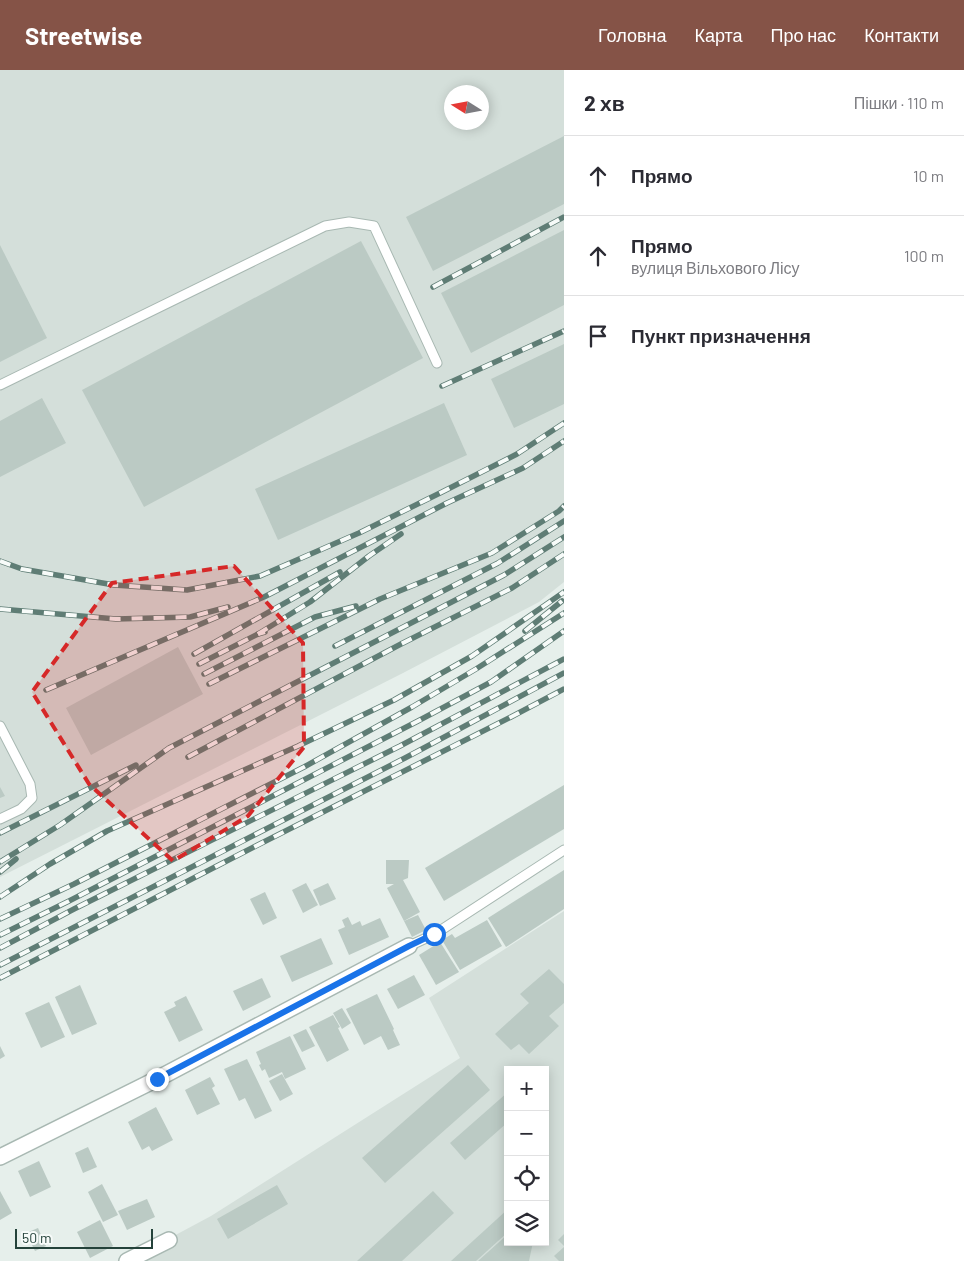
<!DOCTYPE html>
<html lang="uk">
<meta charset="utf-8">
<style>
body{margin:0;font-family:Barlow,sans-serif;background:#f7f7f7;color:#2b2b33}
.controls{position:absolute;right:15px;bottom:15px;display:grid;overflow:hidden;border-radius:0px;box-shadow:0 2px 12px #0003}
.controls button{width:45px;height:45px;display:grid;place-items:center;padding:0;border:0;border-bottom:1px solid #e1e1e2;background:#fff;color:#2b2b33;font:25px sans-serif}
.compass{position:absolute;left:444px;top:15px;width:45px;height:45px;border-radius:50%;background:#fff;box-shadow:0 2px 12px #0003;rotate:281deg}
.scale{position:absolute;left:15px;bottom:12px;width:138px;box-sizing:border-box;padding-left:5px;border:2px solid #24423a;border-top:0;font-size:14px;line-height:18px;white-space:nowrap;color:#24423a;-webkit-text-stroke:4px #f7fbf9;paint-order:stroke}
.stop{position:absolute;width:15px;height:15px;margin:-11px;border:4px solid #1a73e8;border-radius:50%;background:#fff}
.stop.end{background:#1a73e8;border-color:#fff;box-shadow:0 1px 5px #0008}
.list{margin:0;padding:0;list-style:none}
h2{display:flex;justify-content:space-between;align-items:center;height:65px;margin:0;padding:0 20px;font-size:21px}
h2 small{font-size:16px;font-weight:400;color:#7c7c81}
.list li{display:grid;grid-template-columns:32px 1fr auto;gap:15px;align-items:center;box-sizing:border-box;height:80px;padding:0 20px;border-top:1px solid #e1e1e2}
.list b{display:block;font-size:19px;white-space:nowrap}
.list p{margin:0;font-size:16px;white-space:nowrap;color:#7c7c81}
.list em{font-size:16px;font-style:normal;color:#7c7c81}
.icon{flex:none;width:28px;height:28px;fill:none;stroke:currentColor;stroke-width:2;stroke-linecap:round;stroke-linejoin:round}
.map{position:relative;flex:none;width:564px;height:1191px;overflow:hidden}
header{display:flex;align-items:center;gap:30px;box-sizing:border-box;height:70px;padding:0 25px;background:#855347;color:#fff}
header strong{font-size:24px}
nav{display:flex;gap:28px;margin-inline-start:auto;font-size:18px}
main{display:flex}
aside{flex:1;background:#fff}
.map>svg:first-child{display:block}
.built{fill:#d4dfda;fill-rule:evenodd}
.building{fill:#bbcac4}
.lines{fill:none;stroke-linecap:round;stroke-linejoin:round}
.service-casing{stroke:#a8b8b2;stroke-width:11}
.minor-casing{stroke:#a8b8b2;stroke-width:18}
.service{stroke:#fff;stroke-width:9}
.minor{stroke:#fff;stroke-width:15}
.rail-casing{stroke:#5f7d75;stroke-width:5.5}
.rail{stroke:#f7fbf9;stroke-width:4;stroke-dasharray:11;stroke-linecap:butt}
.route{stroke:#1a73e8;stroke-width:6}
.marked{fill:#d62828;fill-opacity:0.2;stroke:#d62828;stroke-width:4;stroke-dasharray:10 6;stroke-linejoin:round}
</style>
<header>
<strong>Streetwise</strong>
<nav><a>Головна</a><a>Карта</a><a>Про нас</a><a>Контакти</a></nav>
</header>
<main>
<div class="map">
<svg width="564" height="1191" viewBox="0 0 564 1191">
<rect width="100%" height="100%" fill="#e6efeb"/>
<!-- built -->
<g class="built">
<path d="M0,0H564V512L539,532L403,603L0,807ZM452,22H482V52H452Z"/>
<path d="M564,841V1191H127L211,1146L460,988L429,928ZM508,1000H545V1172H508Z"/>
</g>
<!-- building -->
<g class="building">
<path d="M564,66V134L433,201L406,147Z"/>
<path d="M564,160V235L471,283L441,223Z"/>
<path d="M361,171L423,288L144,437L82,320Z"/>
<path d="M0,175L47,268L0,292Z"/>
<path d="M564,274V334L514,358L491,309Z"/>
<path d="M42,328L66,373L0,407V351Z"/>
<path d="M444,333L467,385L278,470L255,419Z"/>
<path d="M178,577L203,624L91,685L66,638Z"/>
<path d="M564,715V759L444,831L425,798Z"/>
<path d="M0,717L5,726L0,728Z"/>
<path d="M386,790H409L408,808L403,810L420,842L404,851L387,818L394,814H386Z"/>
<path d="M564,800V839L506,877L488,848Z"/>
<path d="M306,813L318,835L303,843L292,820Z"/>
<path d="M328,813L336,829L320,836L313,820Z"/>
<path d="M265,822L277,848L263,855L250,829Z"/>
<path d="M418,845L426,860L412,867L404,851Z"/>
<path d="M348,847L352,855L360,851L362,856L380,848L389,867L349,885L338,860L345,857L342,850Z"/>
<path d="M487,850L502,876L460,900L442,870L452,864L455,868Z"/>
<path d="M321,868L333,894L292,912L280,886Z"/>
<path d="M440,872L459,902L436,915L419,885Z"/>
<path d="M549,899L564,914V933L549,946L559,956L529,984L519,974L511,980L495,964L529,933L520,924Z"/>
<path d="M414,905L425,925L398,939L387,919Z"/>
<path d="M262,908L271,927L243,941L233,921Z"/>
<path d="M80,915L97,954L72,965L55,927Z"/>
<path d="M377,924L394,959L393,960L400,975L388,980L381,966L364,975L346,939Z"/>
<path d="M186,926L203,960L179,972L164,942L176,936L174,932Z"/>
<path d="M49,932L65,967L41,978L25,943Z"/>
<path d="M342,938L351,953L342,959L333,943Z"/>
<path d="M333,945L340,957L338,958L349,980L327,992L309,957Z"/>
<path d="M306,959L315,976L302,982L293,965Z"/>
<path d="M290,966L306,999L285,1009L282,1002L269,1008L265,999L262,1001L259,995L261,994L256,982Z"/>
<path d="M0,976L5,986L0,989Z"/>
<path d="M247,989L272,1041L255,1049L245,1028L239,1031L224,999Z"/>
<path d="M468,995L490,1020L385,1113L362,1088Z"/>
<path d="M282,1004L293,1024L280,1031L269,1011Z"/>
<path d="M210,1007L215,1016L212,1018L220,1034L197,1045L185,1020Z"/>
<path d="M508,1022V1052L465,1090L450,1073Z"/>
<path d="M156,1037L173,1070L152,1081L149,1076L142,1080L128,1052Z"/>
<path d="M88,1077L97,1097L83,1103L75,1083Z"/>
<path d="M39,1091L51,1117L30,1127L18,1101Z"/>
<path d="M102,1114L118,1145L103,1152L88,1122Z"/>
<path d="M277,1115L288,1134L228,1169L217,1149Z"/>
<path d="M0,1121L12,1143L0,1150Z"/>
<path d="M433,1121L454,1143L402,1191H357Z"/>
<path d="M147,1129L155,1147L127,1160L118,1141Z"/>
<path d="M508,1139V1162L476,1191H451Z"/>
<path d="M100,1150L113,1176L90,1188L77,1162Z"/>
<path d="M38,1158L46,1176L35,1181L26,1163Z"/>
<path d="M508,1164V1172H533L529,1191H478Z"/>
<path d="M564,1164V1176L558,1170Z"/>
<path d="M564,1177V1191H559L554,1186Z"/>
</g>
<g class="lines">
<defs>
<g id="service">
<path d="M0,315L325,156L349,152L374,156L437,293"/>
<path d="M0,656L30,714L32,728L21,739L0,749"/>
<path d="M409,876L435,864L564,780"/>
</g>
<g id="minor">
<path d="M0,1087L157,1009L409,876"/>
<path d="M127,1191L169,1170"/>
</g>
</defs>
<!-- service casing -->
<use href="#service" class="service-casing"/>
<!-- minor casing -->
<use href="#minor" class="minor-casing"/>
<!-- service -->
<use href="#service" class="service"/>
<!-- minor -->
<use href="#minor" class="minor"/>
<defs>
<g id="rail">
<path d="M433,217L564,147"/>
<path d="M442,316L564,261"/>
<path d="M0,491L22,499L114,515L187,520L260,506L359,463L440,423L517,384L564,353"/>
<path d="M0,539L116,549L190,547L228,537"/>
<path d="M525,561L562,531"/>
<path d="M258,564L310,532L369,486L401,464"/>
<path d="M335,576L498,493L564,451"/>
<path d="M194,584L340,502"/>
<path d="M199,594L258,564L265,562"/>
<path d="M204,604L315,547L356,536"/>
<path d="M209,614L380,529L492,483L559,441L564,436"/>
<path d="M46,620L264,527L447,433L523,398L564,371"/>
<path d="M188,687L401,574L512,518L564,484"/>
<path d="M0,763L136,695"/>
<path d="M0,792L60,755L169,678L504,505L564,467"/>
<path d="M0,802L16,789"/>
<path d="M0,827L50,794L107,761L298,676L394,630L472,586L564,522"/>
<path d="M0,849L74,814L304,697L412,637L476,599L564,543"/>
<path d="M0,865L69,831L418,651L491,612L564,561"/>
<path d="M0,878L74,839L400,676L564,589"/>
<path d="M0,895L405,688L564,603"/>
<path d="M0,908L246,781L511,647L564,619"/>
</g>
</defs>
<!-- rail casing -->
<use href="#rail" class="rail-casing"/>
<!-- rail -->
<use href="#rail" class="rail"/>
</g>
<g class="lines">
<!-- route -->
<path class="route" d="M157,1009L409,876L434,864"/>
</g>
<!-- marked area -->
<path class="marked" d="M234,496L303,573L304,677L248,746L173,791L89,714L32,622L112,513Z"/>
</svg>
<div class="controls">
<button>+</button>
<button>−</button>
<button><svg class="icon" aria-label="locate" viewBox="0 0 24 24"><circle cx="12" cy="12" r="6"/><path d="M12 2v4M12 18v4M2 12h4M18 12h4"/></svg></button>
<button><svg class="icon" aria-label="layers" viewBox="0 0 24 24"><path d="M12 4l9 5-9 5-9-5zM3 14l9 5 9-5"/></svg></button>
</div>
<svg class="compass" viewBox="-18 -18 36 36"><path d="M0-13l5 13h-10z" fill="#e53935"/><path d="M0 13l5-13h-10z" fill="#7c7c81"/></svg>
<div class="scale">50 m</div>
<div class="stop" style="left:434px;top:864px"></div>
<div class="stop end" style="left:157px;top:1009px"></div>
</div>
<aside>
<h2>2 хв<small>Пішки · 110 m</small></h2>
<ul class="list">
<li><svg class="icon" aria-label="ahead" viewBox="0 0 24 24"><path d="M12 20V5M6 11l6-6 6 6"/></svg><div><b>Прямо</b></div><em>10 m</em></li>
<li><svg class="icon" aria-label="ahead" viewBox="0 0 24 24"><path d="M12 20V5M6 11l6-6 6 6"/></svg><div><b>Прямо</b><p>вулиця Вільхового Лісу</p></div><em>100 m</em></li>
<li><svg class="icon" aria-label="arrive" viewBox="0 0 24 24"><path d="M6 21V4h12l-3 4 3 4H6"/></svg><div><b>Пункт призначення</b></div></li>
</ul>
</aside>
</main>
